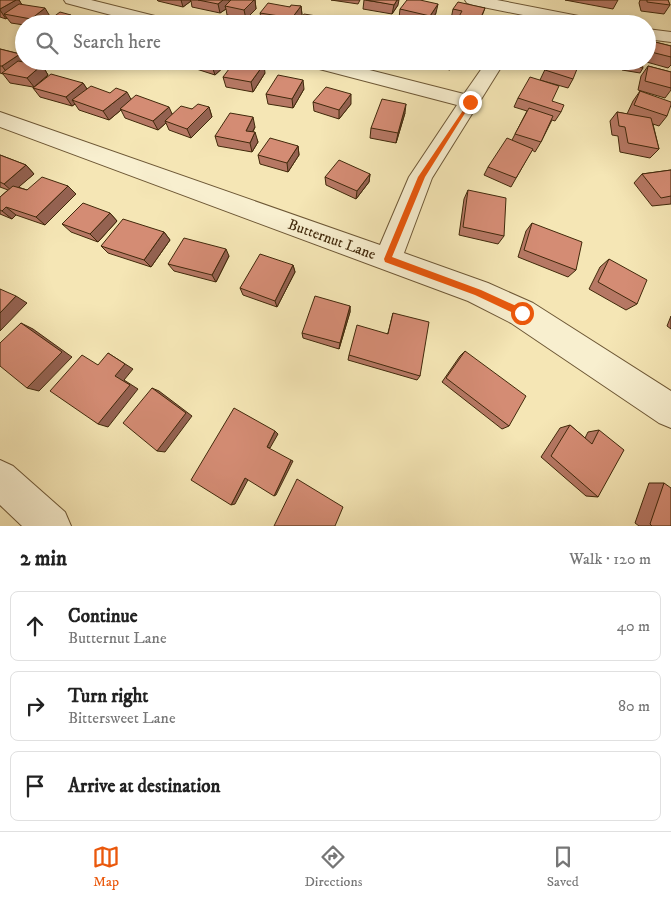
<!DOCTYPE html>
<meta charset="utf-8">
<style>
body{margin:0;font-family:"IM FELL DW Pica",serif;background:#f2f2f2;color:#222}
.stop{position:absolute;width:15px;height:15px;margin:-11px;border:4px solid #ea580c;border-radius:50%;background:#fff}
.stop.end{background:#ea580c;border-color:#fff;box-shadow:0 1px 5px #0008}
.list{margin:0;padding:0;list-style:none}
h2{display:flex;justify-content:space-between;align-items:center;height:65px;margin:0;padding:0 20px;font-size:21px}
h2 small{font-size:16px;font-weight:400;color:#767676}
.list li{display:grid;grid-template-columns:32px 1fr auto;gap:15px;align-items:center;box-sizing:border-box;height:70px;margin:0 10px 10px;padding:0 10px;border:1px solid #e0e0e0;border-radius:8px}
.list b{display:block;font-size:19px;white-space:nowrap}
.list p{margin:0;font-size:16px;white-space:nowrap;color:#767676}
.list em{font-size:16px;font-style:normal;color:#767676}
.icon{flex:none;width:28px;height:28px;fill:none;stroke:currentColor;stroke-width:2;stroke-linecap:round;stroke-linejoin:round}
.map{position:relative;flex:none;width:671px;height:526px;overflow:hidden}
.search{position:absolute;background:#fff;box-shadow:0 2px 8px #0003;left:15px;right:15px;top:15px;height:55px;display:flex;align-items:center;gap:12px;box-sizing:border-box;padding:0 18px;border-radius:28px;color:#767676;font-size:19px}
.sheet{height:305px;background:#fff}
nav{display:flex;justify-content:space-around;align-items:center;box-sizing:border-box;height:70px;border-top:1px solid #e0e0e0;background:#fff;font-size:14px;color:#767676}
nav a{display:grid;justify-items:center;gap:2px}
nav .on{color:#ea580c}
.map>svg:first-child{display:block}
.lines{fill:none;stroke-linecap:round;stroke-linejoin:round}
.minor-casing{stroke:#6e5836;stroke-width:2}
.minor{fill:#f8efcf;fill-rule:evenodd}
.wall{fill:#b67864;stroke:#41290b}
.shaded-wall{fill:#946251;stroke:#41290b}
.building{fill:#d48c74;stroke:#41290b}
.route{fill:#ea580c}
.labels{text-anchor:middle;stroke-width:4;stroke-linejoin:round;paint-order:stroke}
.street-label{font-size:15px;fill:#41290b;stroke:#f8efcf}
</style>
<div class="map">
<svg width="671" height="526" viewBox="0 0 671 526">
<rect width="100%" height="100%" fill="#f5e6b5"/>
<filter id="stains"><feTurbulence type="fractalNoise" baseFrequency=".004" numOctaves="4"/><feColorMatrix values="0 0 0 0 .2 0 0 0 0 .09 0 0 0 0 .02 0 0 0 .5 -.17"/></filter>
<radialGradient id="worn" r=".72"><stop offset=".6" stop-color="#630" stop-opacity="0"/><stop offset="1" stop-color="#630" stop-opacity=".3"/></radialGradient>
<g class="lines">
<defs>
<g id="minor">
<path d="M64,0H91L171,20L173,24H145L66,3Z"/>
<path d="M465,0H497L594,19L600,20L602,24H568L473,5L467,3Z"/>
<path d="M647,29L671,32V42L647,39Z"/>
<path d="M302,61H334L464,94L487,61H505L432,178L404,253L488,283L533,303L671,391V428L659,423L511,323L468,301L0,127V112L380,245L409,177L457,105L304,65Z"/>
<path d="M0,460L13,466L65,512L71,526H22L0,505Z"/>
</g>
</defs>
<!-- minor casing -->
<use href="#minor" class="minor-casing"/>
<!-- minor -->
<use href="#minor" class="minor"/>
</g>
<!-- wall -->
<g class="wall">
<path d="M0,0H19L22,5L51,18L43,24H24V25L11,23L7,18L6,19L0,17Z"/>
<path d="M157,0H229V2L231,0H255L256,9L246,19L227,15L226,9L220,13L192,7L191,1L183,7L158,1Z"/>
<path d="M331,0H360L358,4Z"/>
<path d="M364,0L398,5L392,14L363,9Z"/>
<path d="M565,0H618L613,9Z"/>
<path d="M640,0H668L670,5L664,14L641,11L639,3Z"/>
<path d="M301,6L302,15L296,24H268L262,23L260,13L290,7Z"/>
<path d="M485,8L479,24H455L457,20L451,19L453,9Z"/>
<path d="M400,9L436,13L430,24H422L399,18Z"/>
<path d="M647,40L671,46V65L668,68L643,61H647Z"/>
<path d="M0,49L20,54L24,59V61H25L26,62L42,65L48,75L37,85L83,83L87,89L131,99L172,114L192,109L209,107L212,117L191,138L169,130L166,123L158,130L125,118L121,110L109,120L79,110L75,104L72,106L40,97L33,88V87L10,83L3,74L0,73Z"/>
<path d="M165,61H180L178,64Z"/>
<path d="M183,61H226L227,64L215,75L184,65Z"/>
<path d="M423,61H454L450,70L423,64Z"/>
<path d="M549,61L573,79L568,88L540,80Z"/>
<path d="M624,61H635L643,68L640,73L622,70V64Z"/>
<path d="M648,66L671,72V90L665,98L638,90L641,76Z"/>
<path d="M265,73L253,92L226,87L223,77Z"/>
<path d="M304,89L293,108L268,104L266,94Z"/>
<path d="M640,91L667,116L659,126L653,124L659,149L650,158L620,152L618,136L612,135L610,121L617,112L627,114L633,101Z"/>
<path d="M518,98L552,101L561,112L555,121L552,120L541,142L535,152L532,150L511,187L484,175L488,167L512,140L527,111L514,107Z"/>
<path d="M313,102L351,104L339,119L314,111Z"/>
<path d="M405,113L396,143L370,138L371,128Z"/>
<path d="M255,127L253,132L258,142L252,152L218,146L215,136Z"/>
<path d="M298,146L299,155L288,172L260,164L258,155Z"/>
<path d="M0,155L26,165L34,174L18,187L27,190L68,186L76,194L45,225L16,215L12,219L0,214V197L8,190L0,187Z"/>
<path d="M671,170V204L652,206L634,183L642,174Z"/>
<path d="M370,174L369,182L356,199L326,185L325,177Z"/>
<path d="M468,190L504,236L498,244L459,235L464,199Z"/>
<path d="M110,213L117,221L98,242L71,232L62,224Z"/>
<path d="M532,223L576,270L568,277L518,257L526,231Z"/>
<path d="M164,232L170,240L151,267L108,253L101,246Z"/>
<path d="M229,256L216,282L174,271L168,264Z"/>
<path d="M609,259L637,304L626,310L589,289L600,267Z"/>
<path d="M293,265L295,272L277,307L243,295L240,288Z"/>
<path d="M350,306V312L339,349L303,338L302,333Z"/>
<path d="M393,313L420,376L417,380L348,360L349,355L388,333Z"/>
<path d="M671,316V329L667,326Z"/>
<path d="M465,351L509,426L502,429L442,382L460,356Z"/>
<path d="M570,425L585,438L588,432L599,430L598,497L586,496L541,457L560,428Z"/>
<path d="M649,483H664L671,526H639L635,523Z"/>
</g>
<!-- shaded-wall -->
<g class="shaded-wall">
<path d="M16,0H19L24,8L4,14L7,18L6,19L0,10V9Z"/>
<path d="M181,0H190L191,1L183,7Z"/>
<path d="M223,0H229L230,4L225,6L226,9L220,13L218,4Z"/>
<path d="M254,0H255L256,9L246,19L244,10Z"/>
<path d="M397,0H399L398,5L392,14L394,5Z"/>
<path d="M438,4L436,13L429,24L430,16Z"/>
<path d="M301,6L302,15L296,24H292V18Z"/>
<path d="M45,8L51,18L43,24H35L31,19Z"/>
<path d="M71,15L76,24H68L66,18Z"/>
<path d="M20,54L24,59V61H25L27,63L8,74L2,66Z"/>
<path d="M217,61H226L227,64L215,75L212,66Z"/>
<path d="M264,64L265,73L253,92L251,82Z"/>
<path d="M42,65L48,75L34,87L27,78Z"/>
<path d="M303,80L304,89L293,108L292,99Z"/>
<path d="M83,83L89,92L72,100L75,104L72,106L66,97Z"/>
<path d="M127,92L132,101L120,109L121,110L109,120L103,111Z"/>
<path d="M351,94V104L339,119V110Z"/>
<path d="M406,104L405,113L396,143L398,133Z"/>
<path d="M169,107L173,116L165,121L166,123L158,130L153,121Z"/>
<path d="M209,107L212,117L191,138L187,129Z"/>
<path d="M253,117L255,127L248,140L246,131Z"/>
<path d="M255,132L258,142L252,152L250,143Z"/>
<path d="M298,146L299,155L288,172L287,163Z"/>
<path d="M26,165L34,174L13,192L4,184Z"/>
<path d="M370,174L369,182L356,199L357,191Z"/>
<path d="M68,186L76,194L45,225L36,217Z"/>
<path d="M6,207L16,215L12,219L2,211Z"/>
<path d="M110,213L117,221L98,242L90,234Z"/>
<path d="M164,232L170,240L151,267L144,260Z"/>
<path d="M226,249L229,256L216,282L212,275Z"/>
<path d="M293,265L295,272L277,307L275,301Z"/>
<path d="M16,296L27,303L0,331V313Z"/>
<path d="M350,306V312L339,349L340,343Z"/>
<path d="M21,323L33,329L72,357L39,391L27,388Z"/>
<path d="M108,353L133,369L124,380L138,389L108,427L98,424L115,376Z"/>
<path d="M152,388L159,391L192,416L165,452L157,451Z"/>
<path d="M275,431L278,434L270,448L267,447Z"/>
<path d="M291,460L293,461L276,495L274,496Z"/>
<path d="M245,478H249L235,504L231,505Z"/>
</g>
<!-- building -->
<g class="building">
<path d="M0,0H16L0,9Z"/>
<path d="M198,0H223L218,4Z"/>
<path d="M231,0H254L244,10L225,6Z"/>
<path d="M366,0H397L394,5Z"/>
<path d="M407,0H420L438,4L430,16L400,9Z"/>
<path d="M647,0H668L670,5L647,2Z"/>
<path d="M458,2L485,8L478,24H455L462,11L453,9Z"/>
<path d="M268,3L290,7L291,5L301,6L292,18L260,13Z"/>
<path d="M19,4L45,8L31,19L4,14Z"/>
<path d="M60,12L71,15L66,18L74,20L68,24H44Z"/>
<path d="M304,14L335,19L332,24H298Z"/>
<path d="M376,19L387,21L386,24H374Z"/>
<path d="M647,40L671,46V57L647,51Z"/>
<path d="M0,49L20,54L2,66H0Z"/>
<path d="M18,61L42,65L27,78L2,73Z"/>
<path d="M198,61H217L212,66Z"/>
<path d="M235,61H250L264,64L251,82L223,77Z"/>
<path d="M549,61H569L579,64L573,79L545,70Z"/>
<path d="M625,61H635L642,62L643,68L626,65Z"/>
<path d="M648,66L671,72V88L645,81Z"/>
<path d="M51,74L83,83L66,97L33,88Z"/>
<path d="M278,75L303,80L292,99L266,94Z"/>
<path d="M530,77L559,86L552,101L564,105L561,112L518,98Z"/>
<path d="M91,86L110,93L116,88L127,92L103,111L72,100Z"/>
<path d="M326,87L351,94L339,110L313,102Z"/>
<path d="M640,91L671,102V105L667,116L634,105Z"/>
<path d="M136,95L169,107L153,121L120,109Z"/>
<path d="M382,99L406,104L398,133L371,128Z"/>
<path d="M198,104L209,107L187,129L165,121L181,106L192,109Z"/>
<path d="M529,108L553,116L541,142L515,134Z"/>
<path d="M617,112L651,118L659,149L628,143L625,127L619,126Z"/>
<path d="M230,113L253,117L246,131L255,132L250,143L215,136Z"/>
<path d="M270,138L298,146L287,163L258,155Z"/>
<path d="M507,138L533,149L516,178L488,167Z"/>
<path d="M0,155L26,165L4,184L0,182Z"/>
<path d="M339,160L370,174L357,191L325,177Z"/>
<path d="M671,170V196L661,198L642,174Z"/>
<path d="M42,177L68,186L36,217L6,207L2,211L0,210V197L13,186L27,190Z"/>
<path d="M468,190L506,198L504,236L463,227Z"/>
<path d="M83,203L110,213L90,234L62,224Z"/>
<path d="M123,219L164,232L144,260L101,246Z"/>
<path d="M532,223L582,242L576,270L524,250Z"/>
<path d="M184,238L226,249L212,275L168,264Z"/>
<path d="M260,254L293,265L275,301L240,288Z"/>
<path d="M609,259L647,280L637,304L598,282Z"/>
<path d="M0,289L16,296L0,313Z"/>
<path d="M315,296L350,306L340,343L302,333Z"/>
<path d="M393,313L429,322L420,376L349,355L357,325L388,334Z"/>
<path d="M21,323L62,352L27,388L0,366V343Z"/>
<path d="M465,351L526,396L509,426L446,378Z"/>
<path d="M108,353L125,364L115,376L130,385L98,424L50,391L82,355L98,365Z"/>
<path d="M152,388L186,413L157,451L123,423Z"/>
<path d="M234,408L275,431L267,447L291,460L274,496L245,478L231,505L191,480Z"/>
<path d="M570,425L592,444L599,430L624,450L598,497L551,456Z"/>
<path d="M297,479L343,507L335,526H274Z"/>
<path d="M664,483L671,488V526H652L650,524Z"/>
</g>
<!-- route -->
<path class="route" d="M470,100L472,102L425,177L392,257L481,290L525,310L527,313L522,317L475,295L385,262L384,259L418,177Z"/>
<g class="labels">
<!-- street labels -->
<g class="street-label">
<text transform="translate(332 239) rotate(20)" y="5">Butternut Lane</text>
</g>
</g>
<rect width="100%" height="100%" filter="url(#stains)"/>
<rect width="100%" height="100%" fill="url(#worn)"/>
</svg>
<div class="stop" style="left:522px;top:313px"></div>
<div class="stop end" style="left:470px;top:102px"></div>
<div class="search"><svg class="icon" aria-label="search" viewBox="0 0 24 24"><circle cx="10" cy="10" r="6"/><path d="M15 15l6 6"/></svg>Search here</div>
</div>
<section class="sheet">
<h2>2 min<small>Walk · 120 m</small></h2>
<ul class="list">
<li><svg class="icon" aria-label="ahead" viewBox="0 0 24 24"><path d="M12 20V5M6 11l6-6 6 6"/></svg><div><b>Continue</b><p>Butternut Lane</p></div><em>40 m</em></li>
<li><svg class="icon" aria-label="right" viewBox="0 0 24 24"><path d="M7 20v-9h11M14 6l5 5-5 5"/></svg><div><b>Turn right</b><p>Bittersweet Lane</p></div><em>80 m</em></li>
<li><svg class="icon" aria-label="arrive" viewBox="0 0 24 24"><path d="M6 21V4h12l-3 4 3 4H6"/></svg><div><b>Arrive at destination</b></div></li>
</ul>
</section>
<nav>
<a class="on"><svg class="icon" aria-label="map" viewBox="0 0 24 24"><path d="M3 6l6-2 6 2 6-2v14l-6 2-6-2-6 2zM9 4v14M15 6v14"/></svg>Map</a>
<a><svg class="icon" aria-label="directions" viewBox="0 0 24 24"><path d="M12 3l9 9-9 9-9-9zM9 14v-3h6M13 9l2 2-2 2"/></svg>Directions</a>
<a><svg class="icon" aria-label="saved" viewBox="0 0 24 24"><path d="M7 4h10v16l-5-4-5 4z"/></svg>Saved</a>
</nav>
